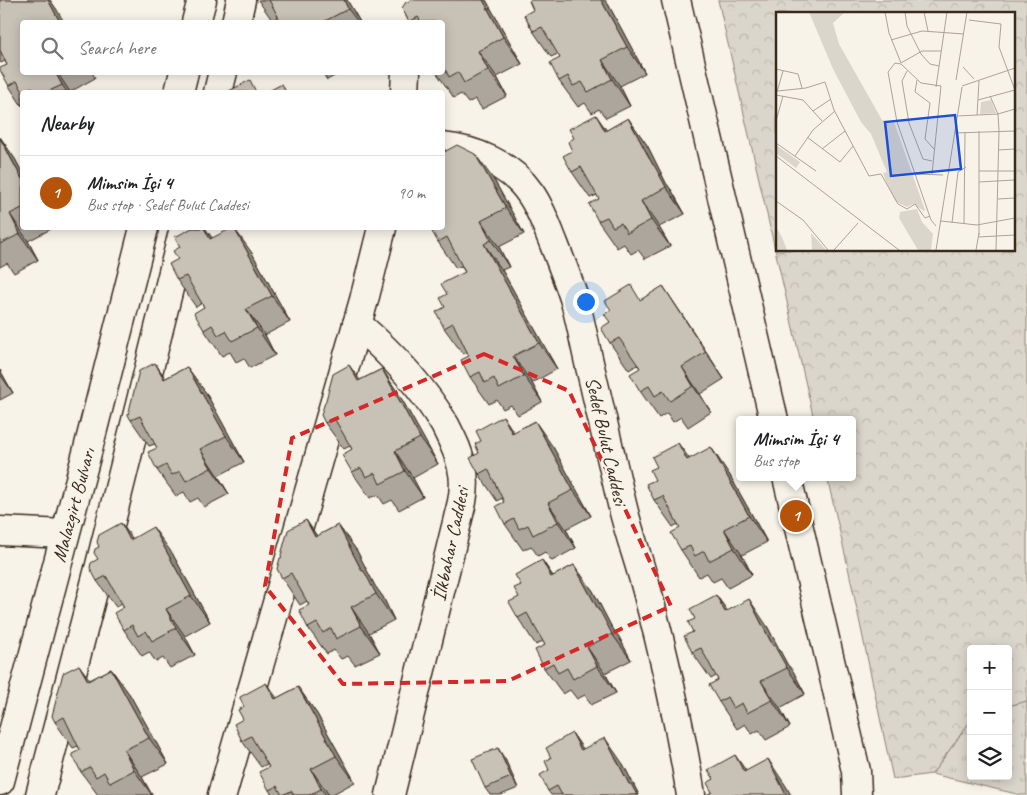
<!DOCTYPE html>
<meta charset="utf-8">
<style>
body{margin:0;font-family:Caveat,sans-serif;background:#f6f6f6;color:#202124}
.controls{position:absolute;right:15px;bottom:15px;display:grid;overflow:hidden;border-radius:5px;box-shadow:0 2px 12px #0003}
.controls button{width:45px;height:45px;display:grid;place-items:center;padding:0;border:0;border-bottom:1px solid #e0e0e0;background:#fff;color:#202124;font:25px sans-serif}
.you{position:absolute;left:585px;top:301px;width:18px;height:18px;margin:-12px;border:4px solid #fff;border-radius:50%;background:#1a73e8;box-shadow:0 0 0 8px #1a73e833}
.badge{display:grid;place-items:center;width:32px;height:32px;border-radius:50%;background:#b45309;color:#fff;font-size:16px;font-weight:700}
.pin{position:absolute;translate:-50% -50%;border:2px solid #fff;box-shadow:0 1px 5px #0006}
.popup{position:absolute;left:736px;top:416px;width:120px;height:65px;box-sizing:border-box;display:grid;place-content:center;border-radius:5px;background:#fff;filter:drop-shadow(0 1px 4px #0005);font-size:16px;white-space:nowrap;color:#757577}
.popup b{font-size:19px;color:#202124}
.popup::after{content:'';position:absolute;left:50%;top:100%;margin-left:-10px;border:10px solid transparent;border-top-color:#fff}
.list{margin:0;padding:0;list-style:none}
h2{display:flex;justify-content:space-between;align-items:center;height:65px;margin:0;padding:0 20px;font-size:21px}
h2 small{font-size:16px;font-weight:400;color:#757577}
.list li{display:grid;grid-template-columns:32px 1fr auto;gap:15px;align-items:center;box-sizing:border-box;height:75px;padding:0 20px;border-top:1px solid #e0e0e0}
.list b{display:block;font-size:19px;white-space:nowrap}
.list p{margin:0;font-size:16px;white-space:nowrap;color:#757577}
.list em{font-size:16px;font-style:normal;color:#757577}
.icon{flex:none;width:28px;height:28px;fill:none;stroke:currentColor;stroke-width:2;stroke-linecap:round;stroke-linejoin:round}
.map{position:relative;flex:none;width:1027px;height:795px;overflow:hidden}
.search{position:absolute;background:#fff;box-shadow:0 2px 12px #0003;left:20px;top:20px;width:425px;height:55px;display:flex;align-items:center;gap:12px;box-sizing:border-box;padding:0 18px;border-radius:5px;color:#757577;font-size:19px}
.panel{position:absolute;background:#fff;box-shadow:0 2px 12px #0003;left:20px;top:90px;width:425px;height:140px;border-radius:5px}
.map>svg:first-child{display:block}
.grass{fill:url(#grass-tufts);stroke:#8b8074}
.park{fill:url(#park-crowns);stroke:#8b8074;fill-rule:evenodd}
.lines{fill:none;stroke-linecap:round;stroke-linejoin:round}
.minor-casing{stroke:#3b2a1e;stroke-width:31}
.highway-casing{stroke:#3b2a1e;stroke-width:31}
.minor{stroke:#f7f3e8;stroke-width:28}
.highway{stroke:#f7f3e8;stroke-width:28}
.wall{fill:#aca69d;stroke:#3b2a1e}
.shaded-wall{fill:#8c877f;stroke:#3b2a1e}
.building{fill:#c8c1b6;stroke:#3b2a1e}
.marked{fill:none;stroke:#d62828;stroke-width:4;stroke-dasharray:10 6;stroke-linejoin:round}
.labels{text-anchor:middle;stroke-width:5;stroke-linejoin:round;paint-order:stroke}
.street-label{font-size:20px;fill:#3b2a1e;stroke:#f7f3e8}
.inset-road{fill:none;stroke:#aca397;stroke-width:1}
.view{fill:#1d4ed8;fill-opacity:0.15;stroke:#1d4ed8;stroke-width:2.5}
.inset-edge{fill:none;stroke:#3b2a1e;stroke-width:2.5}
</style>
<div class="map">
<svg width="1027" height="795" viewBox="0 0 1027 795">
<defs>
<pattern id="grass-tufts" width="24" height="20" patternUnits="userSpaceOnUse" patternTransform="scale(1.25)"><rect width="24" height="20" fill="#dbd6cb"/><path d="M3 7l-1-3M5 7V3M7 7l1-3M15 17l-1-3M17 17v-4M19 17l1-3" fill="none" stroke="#bdb8ae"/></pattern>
<pattern id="park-crowns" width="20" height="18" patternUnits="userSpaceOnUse" patternTransform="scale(1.25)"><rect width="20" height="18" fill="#dbd6cb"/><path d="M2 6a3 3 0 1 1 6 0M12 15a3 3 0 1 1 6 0" fill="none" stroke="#bdb8ae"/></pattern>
</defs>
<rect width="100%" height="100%" fill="#f7f3e8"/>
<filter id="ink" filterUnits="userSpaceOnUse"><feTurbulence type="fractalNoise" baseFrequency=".02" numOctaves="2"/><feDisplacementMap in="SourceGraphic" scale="10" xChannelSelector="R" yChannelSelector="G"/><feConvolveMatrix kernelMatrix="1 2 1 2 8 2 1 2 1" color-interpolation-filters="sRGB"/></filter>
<g filter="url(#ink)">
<!-- grass -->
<path class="grass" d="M1027,701V795H1021L932,774L971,720V776H1008V706Z"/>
<!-- park -->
<path class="park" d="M718,0H1027V701L1008,706V649H971V720L932,774L893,779L848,567L827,477H852V420H814ZM777,14H1013V250H777Z"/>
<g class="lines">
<defs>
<g id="minor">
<path d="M676,0L774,420"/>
<path d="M405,92L406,72"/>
<path d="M442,147C475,150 511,165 530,193C541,208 547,227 554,244C561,262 568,280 574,298C581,322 585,347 591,371C601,414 611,457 621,500C628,531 639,561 647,591C665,659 680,726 691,795"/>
<path d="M357,324C391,353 422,386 445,425C452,439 459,452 462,468C465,479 464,491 462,502L390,795"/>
<path d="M787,477L856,771L857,795"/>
<path d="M0,531L65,534"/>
<path d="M222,795L364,300L382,228"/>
</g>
<g id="highway">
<path d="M196,22L202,0"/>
<path d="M236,22L241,0"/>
<path d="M179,92L184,72"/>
<path d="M218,92L223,72"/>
<path d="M0,781L88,449L144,228"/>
<path d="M40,795L100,565L184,228"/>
</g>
</defs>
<!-- minor casing -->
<use href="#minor" class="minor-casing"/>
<!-- highway casing -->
<use href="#highway" class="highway-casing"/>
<!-- minor -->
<use href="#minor" class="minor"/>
<!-- highway -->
<use href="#highway" class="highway"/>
</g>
<!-- wall -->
<g class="wall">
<path d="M0,0H50L57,10L22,72H92L95,78L70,92H22V106L9,86L7,65L5,61L1,63L0,62Z"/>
<path d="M258,0H347L360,22H276L280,20L278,17L272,20Z"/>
<path d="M486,0L522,64L497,77L507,96L482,109L475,99L468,103L461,94L454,98L436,72H442V22H409L402,8L410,1Z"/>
<path d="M608,4L645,73L620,86L630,106L606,118L599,109L592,113L585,103L578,107L559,81L560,58L558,54L551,57L533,31L524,15Z"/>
<path d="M322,72H342L327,80Z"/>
<path d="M628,118L647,145L666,183L672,191L685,214L659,227L670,246L645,259L638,250L631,254L624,244L617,248L598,221L599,199L597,195L590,198L572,172V151L607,130Z"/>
<path d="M0,137L15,159L22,172V228H53L28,241L38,260L14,273L7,263L0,267Z"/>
<path d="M442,146L446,151L494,180L524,234L499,247L509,267L502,270L557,369L532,383L542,402L518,415L511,405L503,409L497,400L489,404L470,377L469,356L467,352L463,354L444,328L445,307L447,294L465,272L461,266L456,268L438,242L442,228Z"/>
<path d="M192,228H205L212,238L252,253L290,322L265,335L275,355L250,368L244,358L236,362L230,352L222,356L204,330V307L202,303L196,307L177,280L178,259L180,247Z"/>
<path d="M641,300L681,313L724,379L700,394L711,412L688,427L681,417L673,422L667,413L659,418L640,391V368L637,365L629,370L610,343V322L611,310Z"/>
<path d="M187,367L206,393L244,462L218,476L229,494L204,507L198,498L190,502L184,492L176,496L157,470V448L155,444L149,446L131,420L166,378Z"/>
<path d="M382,369L400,396L438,464L413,478L423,497L399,510L392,500L384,504L378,495L370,498L352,472V449L350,446L344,449L325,423L360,380Z"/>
<path d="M0,370L13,393L0,400Z"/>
<path d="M503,416L513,432L553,447L591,516L566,529L576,548L552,561L545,552L538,556L531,546L523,550L505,524L504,502L502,498L497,501L479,474V453L481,441Z"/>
<path d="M689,458L729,474L767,542L742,555L752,575L728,588L721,578L713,582L707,573L699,577L681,550L680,528L678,524L673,527L654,500L655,480Z"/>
<path d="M306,520L317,536L338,525L357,551L375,586L383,597L394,620L369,633L380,653L355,665L348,656L341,659L334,650L327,654L308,628L309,605L307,601L300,605L282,578V557Z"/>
<path d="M121,523L132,538L172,553L210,622L185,636L195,655L170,668L163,658L156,662L149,652L142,656L124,630V607L122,603L116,607L97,581L99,547Z"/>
<path d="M542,560L553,576L574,565L593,591L611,626L619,637L631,660L605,673L616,693L591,705L585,695L577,699L570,690L563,694L544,668L545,645L543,641L536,645L518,618L519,597L521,585Z"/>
<path d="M716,595L727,611L767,626L787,664L793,671L805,694L780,708L790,727L766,740L759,730L752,734L745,724L737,729L719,702L718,680L716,676L711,679L692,652L693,632L695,619Z"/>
<path d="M111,669L130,695L168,764L142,777L152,795H108L107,794L105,795H98L81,772L80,750L78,746L73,748L55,722L90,680Z"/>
<path d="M298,687L317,714L355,782L331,795H272L269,790V767L267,764L261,767L242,741L243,719L277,698Z"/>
<path d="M572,733L583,749L623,764L639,795H551L548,791L549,770L551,758Z"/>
<path d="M505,759L518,788L501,795H490L485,788Z"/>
</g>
<!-- shaded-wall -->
<g class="shaded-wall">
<path d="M48,0H50L57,10L64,22H60Z"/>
<path d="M344,0H347L360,22H358L348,9Z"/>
<path d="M483,0H486L522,64L503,37Z"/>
<path d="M601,0H605L608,4L645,73L627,47Z"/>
<path d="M478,51L497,77L507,96L488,70Z"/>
<path d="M602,60L620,86L630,106L612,79Z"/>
<path d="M55,72H57L70,92H67L62,85Z"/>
<path d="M596,115L614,141L605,131Z"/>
<path d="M628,118L647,145L666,183L672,191L685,214L666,187L653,165Z"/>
<path d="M0,137L15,159L22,172V179Z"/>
<path d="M475,154L494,180L524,234L506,208Z"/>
<path d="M641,201L659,227L670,246L651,220Z"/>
<path d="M10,214L28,241L38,260L20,234Z"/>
<path d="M481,221L499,247L509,267L491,240Z"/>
<path d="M204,228H205L220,249L210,239Z"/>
<path d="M234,228L252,253L290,322L272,296Z"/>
<path d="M484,244L502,270L557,369L539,343Z"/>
<path d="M663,286L681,313L724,379L706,352Z"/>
<path d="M246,309L265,335L275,355L257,328Z"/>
<path d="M513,356L532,383L542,402L524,376Z"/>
<path d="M155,363L173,389L164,379Z"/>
<path d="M349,365L368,391L358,381Z"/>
<path d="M187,367L206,393L244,462L226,436Z"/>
<path d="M682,367L700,394L711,412L693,386Z"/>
<path d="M382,369L400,396L438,464L420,438Z"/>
<path d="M0,370L13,393L0,374Z"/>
<path d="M503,416L521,443L512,433Z"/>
<path d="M535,421L553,447L591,516L573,490Z"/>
<path d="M678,443L697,469L687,460Z"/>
<path d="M711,447L729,474L767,542L749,516Z"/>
<path d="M200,449L218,476L229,494L211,468Z"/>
<path d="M395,451L413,478L423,497L405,471Z"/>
<path d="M548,503L566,529L576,548L558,522Z"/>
<path d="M306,520L324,547L315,537Z"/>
<path d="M121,523L140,549L130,540Z"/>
<path d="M338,525L357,551L375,586L383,597L394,620L376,594L362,571Z"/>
<path d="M153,527L172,553L210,622L191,596Z"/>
<path d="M724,529L742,555L752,575L734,548Z"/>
<path d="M542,560L560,587L551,577Z"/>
<path d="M574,565L593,591L611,626L619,637L631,660L612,634L599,611Z"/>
<path d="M716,595L735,621L725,612Z"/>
<path d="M749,599L767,626L787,664L793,671L805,694L787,668L773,646Z"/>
<path d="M351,607L369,633L380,653L361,626Z"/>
<path d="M166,609L185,636L195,655L176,628Z"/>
<path d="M587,647L605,673L616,693L597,666Z"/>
<path d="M79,665L98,691L88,681Z"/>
<path d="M111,669L130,695L168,764L149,738Z"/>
<path d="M761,681L780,708L790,727L772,700Z"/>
<path d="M266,683L285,709L275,699Z"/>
<path d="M298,687L317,714L355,782L336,756Z"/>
<path d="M572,733L591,760L581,750Z"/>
<path d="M605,738L623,764L639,795H637L629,784Z"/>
<path d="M498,748L505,759L518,788L511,777Z"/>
<path d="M124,750L142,777L152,795L134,770Z"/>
<path d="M735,755L754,782L744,772Z"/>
<path d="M768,759L786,786L791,795H786Z"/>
<path d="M311,769L329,795H326L321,789Z"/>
</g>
<!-- building -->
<g class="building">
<path d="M0,0H48L60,22H22V72H55L62,85L47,92H35L32,87L23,92L17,81L9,86L0,70V68L7,65L0,50Z"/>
<path d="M269,0H344L348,9L323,22H276L280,20Z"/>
<path d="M409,0H483L503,37L478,51L488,70L464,83L458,72L449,77L444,67L442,68V22H421L418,17L409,22L402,8L406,2L410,1Z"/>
<path d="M531,0H601L627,47L602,60L612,79L588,92L582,82L573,86L568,76L559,81L550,63L560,58L542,27L533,31L524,15L533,10L529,1Z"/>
<path d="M250,80L256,92H227Z"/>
<path d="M282,84L286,92H267Z"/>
<path d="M596,115L605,131L628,118L653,165H654L666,187L641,201L651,220L627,233L621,223L613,227L607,217L598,221L589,204L599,199L581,167L572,172L563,156L572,151L568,142L574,138L569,129Z"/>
<path d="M0,138L22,179V208L10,214L20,234L0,244Z"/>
<path d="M457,145L475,154L506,208L481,221L491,240L484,244L539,343L513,356L524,376L499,389L494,378L485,383L480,372L470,377L461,360L469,356L453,323L444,328L436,312L445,307L440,298L447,294L441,284L465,272L447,237L438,242L430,228H442V149L444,152Z"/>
<path d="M192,228H204L210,239L232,228H234L272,296L246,309L257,328L232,341L226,331L218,335L212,325L204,330L194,313L204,307L186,276L177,280L169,264L178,259L173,251L180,247L175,237Z"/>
<path d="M631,285L640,300L663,286L706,352L682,367L693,386L670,401L663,391L655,396L649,386L640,391L630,374L640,368L619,338L610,343L601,328L610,322L604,314L611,310L605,301Z"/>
<path d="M155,363L164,379L187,367L226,436L200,449L211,468L186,481L180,471L172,475L166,465L157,470L148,452L157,448L140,416L131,420L128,415L139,371Z"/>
<path d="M349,365L358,381L382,369L420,438L395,451L405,471L380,484L375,473L366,477L361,468L352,472L342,455L352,449L334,418L325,423L321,415L325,402L326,401V400L333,374Z"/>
<path d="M503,416L512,433L535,421L573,490L548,503L558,522L533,535L528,525L519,529L514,519L505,524L496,506L504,502L488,469L479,474L470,458L479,453L475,444L481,441L476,431Z"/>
<path d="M678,443L687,460L711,447L749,516L724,529L734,548L709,561L704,551L695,556L690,546L681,550L671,533L680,528L663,496L654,500L646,484L655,480L650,470L657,467L652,457Z"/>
<path d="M306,520L315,537L338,525L362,571H364L376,594L351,607L361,626L336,639L331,628L323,633L317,623L308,628L299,610L309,605L291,573L282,578L277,569L280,558L282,557L281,555L288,530Z"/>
<path d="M121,523L130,540L153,527L191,596L166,609L176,628L152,641L146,631L138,636L132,625L124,630L114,613L124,607L106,576L97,581L90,568L91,563L98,559L94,553L95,549L99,547L97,542L99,535Z"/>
<path d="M542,560L551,577L574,565L599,611H600L612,634L587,647L597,666L573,679L567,668L558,673L553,663L544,668L535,650L545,645L527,613L518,618L509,602L519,597L514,588L521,585L515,575Z"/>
<path d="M716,595L725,612L749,599L773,646L774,645L787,668L761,681L772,700L747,713L742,703L733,708L727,697L719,702L709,685L718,680L701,648L692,652L684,636L693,632L688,622L695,619L690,609Z"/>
<path d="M79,665L88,681L111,669L149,738L124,750L134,770L110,783L104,772L96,777L90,767L81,772L72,754L80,750L64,717L55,722L52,716L63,673Z"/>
<path d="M266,683L275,699L298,687L336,756L311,769L321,789L309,795H294L291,791L282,795L277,786L269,790L259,772L269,767L251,736L242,741L234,724L243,719L238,710L244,707L240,698V697Z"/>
<path d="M572,733L581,750L605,738L629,784H631L637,795H562L557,786L548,791L540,775L549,770L545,761L551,758L546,748Z"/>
<path d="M498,748L511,777L485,788L472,759Z"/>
<path d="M735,755L744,772L768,759L786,795H706L712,792L707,783L714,779L708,770Z"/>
</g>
</g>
<!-- marked area -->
<path class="marked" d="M484,354L569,391L671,606L508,681L343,684L265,586L292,438Z"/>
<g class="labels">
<!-- street labels -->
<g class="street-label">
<text transform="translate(607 441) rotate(77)" y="7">Sedef Bulut Caddesi</text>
<text transform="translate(73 505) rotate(-75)" y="7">Malazgirt Bulvarı</text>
<text transform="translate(450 544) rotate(-78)" y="7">İlkbahar Caddesi</text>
</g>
</g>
<!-- overview -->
<g transform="translate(776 12)">
<rect width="239" height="239" fill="#f7f3e8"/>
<path d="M33,0H69L57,11L63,32L106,108L115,111L113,115L95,122L85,110L57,57ZM141,197L146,210L157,222L155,238H142L123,206L124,200ZM0,215L6,225L11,238H0ZM35,220V221L50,238H36Z" fill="#dbd6cb"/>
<path d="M215,88L220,101L204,102L205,90ZM118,110L149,198L148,199L137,192L131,195L119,189L109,167L107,161L111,160L95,122ZM0,133L24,150L20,156L0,141Z" fill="#dbd6cb"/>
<path class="inset-road" d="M109,0L113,21L125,51L146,39H165M129,0L131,14L145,42L154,52L163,54M148,0L152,19M193,8L225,12L223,35L239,78L202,88M115,28L146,19L188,22M187,55L198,67M0,57L22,62L26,76M131,59L126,69L133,111L147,147L156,149M141,68L139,80L154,91L149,127L158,137M180,68L191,0M186,74L239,56M160,75L171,0M2,79L30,76L49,70L58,98L93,164L105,162L122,192L131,197L139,192L149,206L154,204M1,80L7,59M0,83L27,88L46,109M214,84L222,102L223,119L220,238M37,99L55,87M201,103L203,69M181,104L222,102L239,97M0,109L7,84M203,119V223M179,121L239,119M31,125L64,150L77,134M0,131L40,159M46,137L69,119M222,138L239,137M0,144L123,238M19,144L37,118L59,99M203,159H239M139,162L167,163M156,162L165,74L145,71L125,52L119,51L112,60L121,110L155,208L160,214M203,170L239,168M222,187L239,186M0,189L27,208L52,238M165,209L201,213L239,206M176,211L182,160L190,155M188,211L189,120M202,225L239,223M58,238L82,211M160,238L186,75M200,238L203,221"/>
<path class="view" d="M179,103L185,157L115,164L109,110Z"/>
<rect width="239" height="239" class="inset-edge"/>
</g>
</svg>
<div class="controls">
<button>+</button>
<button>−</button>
<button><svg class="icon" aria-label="layers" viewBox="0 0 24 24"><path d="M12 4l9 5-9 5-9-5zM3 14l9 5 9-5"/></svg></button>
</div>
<div class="you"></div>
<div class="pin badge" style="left:796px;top:516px">1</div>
<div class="popup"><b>Mimsim İçi 4</b>Bus stop</div>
<div class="search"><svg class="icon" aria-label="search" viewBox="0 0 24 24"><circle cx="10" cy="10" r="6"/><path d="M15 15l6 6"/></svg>Search here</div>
<section class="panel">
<h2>Nearby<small></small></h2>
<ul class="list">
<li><span class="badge">1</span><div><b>Mimsim İçi 4</b><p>Bus stop · Sedef Bulut Caddesi</p></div><em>90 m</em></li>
</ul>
</section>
</div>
